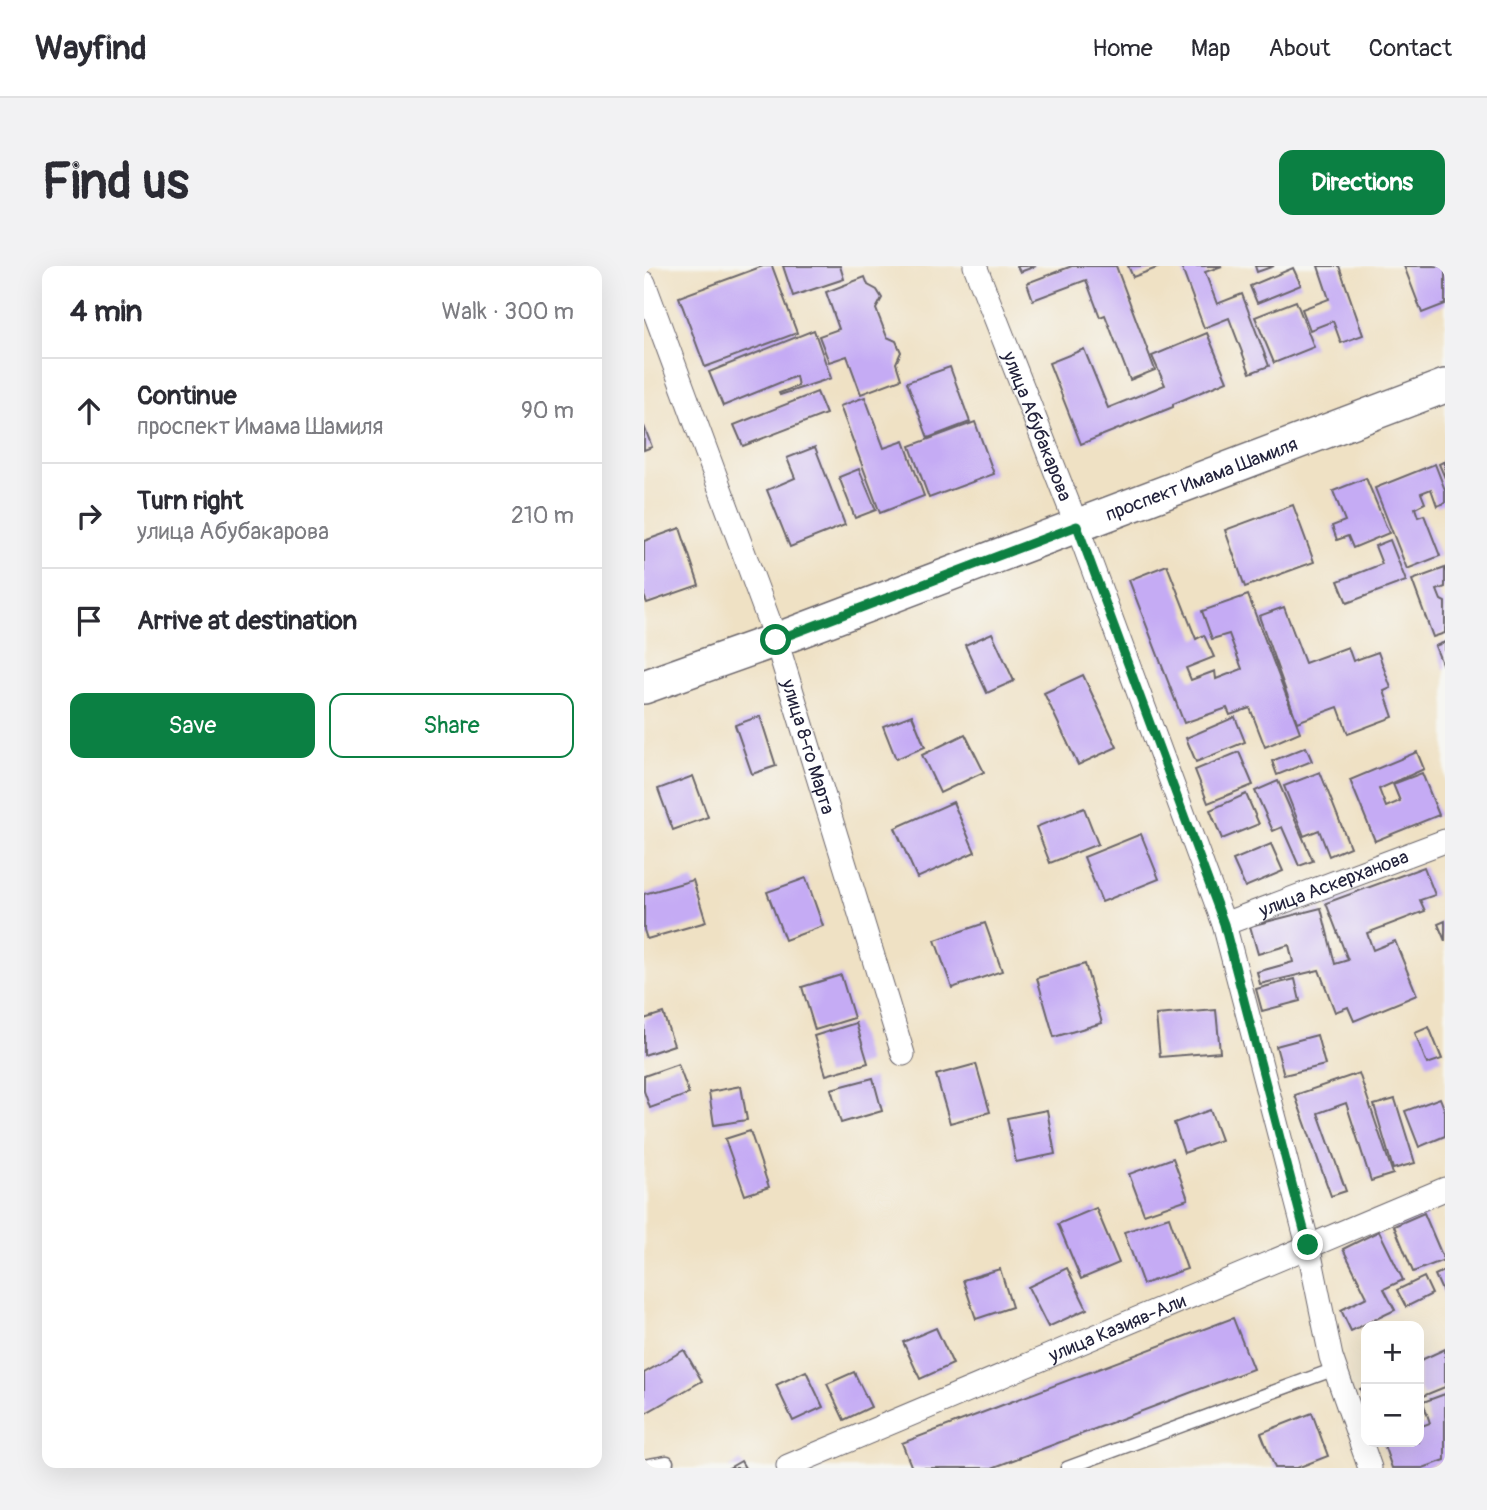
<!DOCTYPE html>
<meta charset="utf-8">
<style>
body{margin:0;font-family:Pangolin,sans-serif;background:#f2f2f3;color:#2b2b33}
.controls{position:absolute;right:21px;bottom:21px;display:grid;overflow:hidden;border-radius:14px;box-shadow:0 7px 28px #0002}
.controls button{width:63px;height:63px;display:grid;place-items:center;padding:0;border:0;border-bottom:2px solid #e1e1e2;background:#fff;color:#2b2b33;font:35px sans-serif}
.stop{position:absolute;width:21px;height:21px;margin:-16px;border:5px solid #0b8043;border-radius:50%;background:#fff}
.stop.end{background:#0b8043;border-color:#fff;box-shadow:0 2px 7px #0008}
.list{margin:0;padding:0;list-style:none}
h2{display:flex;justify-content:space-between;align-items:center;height:91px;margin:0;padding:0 28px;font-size:30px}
h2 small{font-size:23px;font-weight:400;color:#7c7c81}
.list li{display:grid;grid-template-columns:46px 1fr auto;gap:21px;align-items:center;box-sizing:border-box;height:105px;padding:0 28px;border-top:2px solid #e1e1e2}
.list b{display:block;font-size:26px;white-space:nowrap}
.list p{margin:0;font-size:23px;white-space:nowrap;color:#7c7c81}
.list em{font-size:23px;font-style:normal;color:#7c7c81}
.actions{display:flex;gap:14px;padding:21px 28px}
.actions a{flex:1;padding:16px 0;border:2px solid #0b8043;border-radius:14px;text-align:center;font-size:24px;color:#0b8043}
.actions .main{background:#0b8043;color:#fff}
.icon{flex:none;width:38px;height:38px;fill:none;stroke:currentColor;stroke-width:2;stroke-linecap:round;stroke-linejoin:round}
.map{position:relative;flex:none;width:801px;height:1202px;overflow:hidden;border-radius:14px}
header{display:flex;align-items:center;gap:42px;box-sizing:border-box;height:98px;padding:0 35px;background:#fff;border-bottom:2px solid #e1e1e2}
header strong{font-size:33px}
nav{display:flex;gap:38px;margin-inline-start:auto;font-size:24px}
.intro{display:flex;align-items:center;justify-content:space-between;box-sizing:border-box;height:168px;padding:0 42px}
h1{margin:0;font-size:49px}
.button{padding:18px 32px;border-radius:14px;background:#0b8043;color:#fff;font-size:24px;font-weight:700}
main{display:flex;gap:42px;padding:0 42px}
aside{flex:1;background:#fff;border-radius:14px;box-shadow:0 7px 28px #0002}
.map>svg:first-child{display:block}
.building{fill:#c5abf4}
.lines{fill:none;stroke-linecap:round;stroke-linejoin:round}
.lane-casing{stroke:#6a656b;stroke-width:15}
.street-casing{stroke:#6a656b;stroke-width:25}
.secondary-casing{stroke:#6a656b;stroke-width:36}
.lane{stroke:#fff;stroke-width:12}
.street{stroke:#fff;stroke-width:23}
.secondary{stroke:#fff;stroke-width:33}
.route{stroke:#0b8043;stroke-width:9}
.labels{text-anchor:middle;stroke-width:6;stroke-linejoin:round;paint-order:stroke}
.street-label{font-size:19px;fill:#22223b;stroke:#f6f6f2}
</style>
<header>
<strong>Wayfind</strong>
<nav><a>Home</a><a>Map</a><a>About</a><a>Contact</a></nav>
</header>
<div class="intro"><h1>Find us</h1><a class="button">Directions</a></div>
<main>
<aside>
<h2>4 min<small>Walk · 300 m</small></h2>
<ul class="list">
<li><svg class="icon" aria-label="ahead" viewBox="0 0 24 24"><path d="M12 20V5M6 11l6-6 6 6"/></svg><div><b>Continue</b><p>проспект Имама Шамиля</p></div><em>90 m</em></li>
<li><svg class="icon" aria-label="right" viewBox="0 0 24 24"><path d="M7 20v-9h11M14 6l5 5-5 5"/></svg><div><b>Turn right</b><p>улица Абубакарова</p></div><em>210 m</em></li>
<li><svg class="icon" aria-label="arrive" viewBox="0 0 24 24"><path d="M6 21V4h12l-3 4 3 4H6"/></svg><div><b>Arrive at destination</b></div></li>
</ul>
<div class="actions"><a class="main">Save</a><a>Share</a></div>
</aside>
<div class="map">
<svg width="801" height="1202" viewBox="0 0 801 1202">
<rect width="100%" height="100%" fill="#f6f6f2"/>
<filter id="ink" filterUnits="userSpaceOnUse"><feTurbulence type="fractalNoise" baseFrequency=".0143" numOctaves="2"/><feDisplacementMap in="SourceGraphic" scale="14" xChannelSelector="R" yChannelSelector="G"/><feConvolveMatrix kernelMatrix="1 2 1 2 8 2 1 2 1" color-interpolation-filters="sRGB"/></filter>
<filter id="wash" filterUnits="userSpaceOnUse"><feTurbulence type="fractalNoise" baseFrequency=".00686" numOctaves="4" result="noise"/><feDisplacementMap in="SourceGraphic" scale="28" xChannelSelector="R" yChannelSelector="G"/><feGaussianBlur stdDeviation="1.57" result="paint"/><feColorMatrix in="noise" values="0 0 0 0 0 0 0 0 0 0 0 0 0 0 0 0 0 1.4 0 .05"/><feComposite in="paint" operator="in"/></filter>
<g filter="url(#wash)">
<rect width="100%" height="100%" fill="#efe1c4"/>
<g id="blocks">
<!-- building -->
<g class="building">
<path d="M119,0H128L153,67L61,101L35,31Z"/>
<path d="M139,0H196L200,13L149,30Z"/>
<path d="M373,0H392L376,6Z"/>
<path d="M428,0H472L511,104L486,114L461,49L456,51L442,14L389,34L383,17Z"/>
<path d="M484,0H518L489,11Z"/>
<path d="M537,0H578L561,6L573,38L598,28L625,100L606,107L585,52L560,62Z"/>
<path d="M611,0H630L613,6Z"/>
<path d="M674,0H695L719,69L697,77L689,55L666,64L658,43L685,33Z"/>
<path d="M760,0H801V38L778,47Z"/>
<path d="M649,2L657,19L613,37L606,20Z"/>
<path d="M221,11L224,19L233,24L238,32L232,43L243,71L252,75L257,86L252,97L257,113L217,128L203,90L185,96L175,70L195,63L182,26Z"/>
<path d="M652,35L670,81L630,97L611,51Z"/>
<path d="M170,64L187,112L136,129L135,127L154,120L152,110L79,140L65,106Z"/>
<path d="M563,67L583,115L529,138V141L437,178L405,97L440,83L464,142L521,119L508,90Z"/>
<path d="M306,101L326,156L284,172L263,116Z"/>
<path d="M173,126L182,148L99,180L90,159Z"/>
<path d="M221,131L240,182L260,175L280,230L236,247L196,140Z"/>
<path d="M331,156L350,208L285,232L266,180Z"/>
<path d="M0,160L8,181L0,184Z"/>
<path d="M171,181L201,259L146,281L123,224L151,212L143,192Z"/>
<path d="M801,195V212L795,198Z"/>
<path d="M791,198L801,224V237L793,240L787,223L777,227L781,237L771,242L774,251L780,249L796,290L763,303L731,222Z"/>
<path d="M215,203L232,244L211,252L195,211Z"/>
<path d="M722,212L745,267L709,282L704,270L693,274L688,260L701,255L689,225Z"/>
<path d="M649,239L670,296L601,321L581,264Z"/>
<path d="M36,262L55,319L3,337L0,330V275Z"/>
<path d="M746,274L762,315L703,337L694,315L738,298L731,280Z"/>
<path d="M523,299L552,373L560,369L570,391L542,402L547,414L571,405L572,413L598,403L585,368L568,373L558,345L604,329L656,466L621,481L606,442L586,449L583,442L540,457L485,314Z"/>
<path d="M801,302V321L793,324L797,334L801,336V367L789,371L768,314Z"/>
<path d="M640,341L661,397L704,381L709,395L734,386L747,422L740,425L749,451L704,468L694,441L653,456L615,350Z"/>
<path d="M348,367L370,415L343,427L321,379Z"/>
<path d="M801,376V405L791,380Z"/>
<path d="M439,409L473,481L434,499L400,427Z"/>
<path d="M268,449L281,481L252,493L239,460Z"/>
<path d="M116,450L132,500L108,508L91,459Z"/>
<path d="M591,451L601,476L552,496L542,472Z"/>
<path d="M321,468L340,506L296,527L278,489Z"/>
<path d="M662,481L668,495L633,509L628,495Z"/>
<path d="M595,486L609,519L564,537L551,504Z"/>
<path d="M773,486L780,503L735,523L742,541L756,535L749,518L778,507L795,549L731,575L706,514Z"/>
<path d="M676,506L706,581L685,590L675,564L660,570L640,520Z"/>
<path d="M49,510L64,551L29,564L14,523Z"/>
<path d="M634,515L669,595L655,600L638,561L629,565L611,525Z"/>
<path d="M602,528L615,558L578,573L566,544Z"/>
<path d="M309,536L331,586L273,612L251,562Z"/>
<path d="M440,542L454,578L406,597L392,561Z"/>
<path d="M497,568L515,613L458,636L440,591Z"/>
<path d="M627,578L639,605L601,621L589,594Z"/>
<path d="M780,601L791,629L776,634L781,645L723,667L729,684L751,675L773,729L710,755L704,741L691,746L675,704L616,718L613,706L649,696L645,679L614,688L606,660L677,642L691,698L704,694L682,637Z"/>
<path d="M162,612L179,660L141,674L123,626Z"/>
<path d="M49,614L62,656L3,673L0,664V628Z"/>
<path d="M801,655V675L794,658Z"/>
<path d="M341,657L358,705L308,722L291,674Z"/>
<path d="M441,698L458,757L410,771L393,712Z"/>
<path d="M197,709L210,752L171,764L158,721Z"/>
<path d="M651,713L656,735L618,745L612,723Z"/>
<path d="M572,744L576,786L516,791L512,749Z"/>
<path d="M19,747L30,779L0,789V753Z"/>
<path d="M212,757L224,797L182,809L170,770Z"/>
<path d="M785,761L798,793L783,798L771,767Z"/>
<path d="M673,769L681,799L640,809L632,780Z"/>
<path d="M34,798L45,828L6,842L0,825V810Z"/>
<path d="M332,798L346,846L306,857L292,809Z"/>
<path d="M715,807L749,908L727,915L702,837L674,847L702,925L687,930L651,829Z"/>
<path d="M229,812L238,845L197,857L187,823Z"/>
<path d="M97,820L103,854L70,859L65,826Z"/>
<path d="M796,832L801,845V870L775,881L761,845Z"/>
<path d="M751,833L771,897L749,903L730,839Z"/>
<path d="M403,844L411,888L372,896L363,852Z"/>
<path d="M566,844L577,874L540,887L530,857Z"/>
<path d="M106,865L125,921L101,929L81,873Z"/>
<path d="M529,892L544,933L500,948L485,908Z"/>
<path d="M452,942L475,997L437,1013L414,958Z"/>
<path d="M780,947L800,994L769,1006L750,960Z"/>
<path d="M525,951L543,1003L499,1018L480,966Z"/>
<path d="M735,965L759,1014L740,1023L751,1044L707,1065L697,1044L723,1031L699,983Z"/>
<path d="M423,1002L443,1043L404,1061L384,1021Z"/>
<path d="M356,1003L368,1041L332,1053L319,1014Z"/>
<path d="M801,1004V1031L791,1009Z"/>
<path d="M780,1011L788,1028L762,1041L753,1024Z"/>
<path d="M589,1052L609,1103L348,1202H268L258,1177Z"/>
<path d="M292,1062L309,1098L276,1113L259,1076Z"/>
<path d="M801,1083V1121L779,1130L775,1121V1095Z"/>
<path d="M40,1084L58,1115L0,1148V1107Z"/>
<path d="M162,1105L179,1141L149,1155L132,1119Z"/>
<path d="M210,1106L227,1141L200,1154L183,1118Z"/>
<path d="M722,1120V1137L716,1123Z"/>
<path d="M801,1128V1194L779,1202H748L739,1176H775V1161L786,1157L779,1136Z"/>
<path d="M668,1147L684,1190L653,1202H631L617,1167Z"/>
<path d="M97,1195L101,1202H85Z"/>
</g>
</g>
</g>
<g filter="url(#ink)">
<use href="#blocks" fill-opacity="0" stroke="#6a656b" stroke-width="2"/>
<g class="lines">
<defs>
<g id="lane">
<path d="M0,1200L23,1196"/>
<path d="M423,1202L691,1103"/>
</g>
<g id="street">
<path id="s1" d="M331,0L433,260L580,658L664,979L687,1091L726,1202"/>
<path id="s2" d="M0,17L132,374L259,788"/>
<path id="s3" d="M580,658L801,575"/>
<path id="s4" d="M144,1200L801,923"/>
</g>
<g id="secondary">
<path id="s5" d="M0,421L132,374L801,120"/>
</g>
</defs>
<!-- lane casing -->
<use href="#lane" class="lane-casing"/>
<!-- street casing -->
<use href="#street" class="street-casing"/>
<!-- secondary casing -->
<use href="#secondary" class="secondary-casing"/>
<!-- lane -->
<use href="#lane" class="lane"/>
<!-- street -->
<use href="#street" class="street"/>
<!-- secondary -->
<use href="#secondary" class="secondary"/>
</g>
</g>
<g class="lines" filter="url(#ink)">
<!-- route -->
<path class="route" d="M132,374L433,260L580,658L664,979"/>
</g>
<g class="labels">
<!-- street labels -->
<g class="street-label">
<text dy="7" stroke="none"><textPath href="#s1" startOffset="172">улица Абубакарова</textPath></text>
<text dy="7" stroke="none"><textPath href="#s5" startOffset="595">проспект Имама Шамиля</textPath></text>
<text dy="7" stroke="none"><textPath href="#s2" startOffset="492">улица 8-го Марта</textPath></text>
<text dy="7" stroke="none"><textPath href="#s3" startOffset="117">улица Аскерханова</textPath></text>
<text dy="7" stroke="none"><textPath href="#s4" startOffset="357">улица Казияв-Али</textPath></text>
</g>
</g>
</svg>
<div class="controls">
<button>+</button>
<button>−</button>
</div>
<div class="stop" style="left:132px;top:374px"></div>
<div class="stop end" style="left:664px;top:979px"></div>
</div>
</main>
